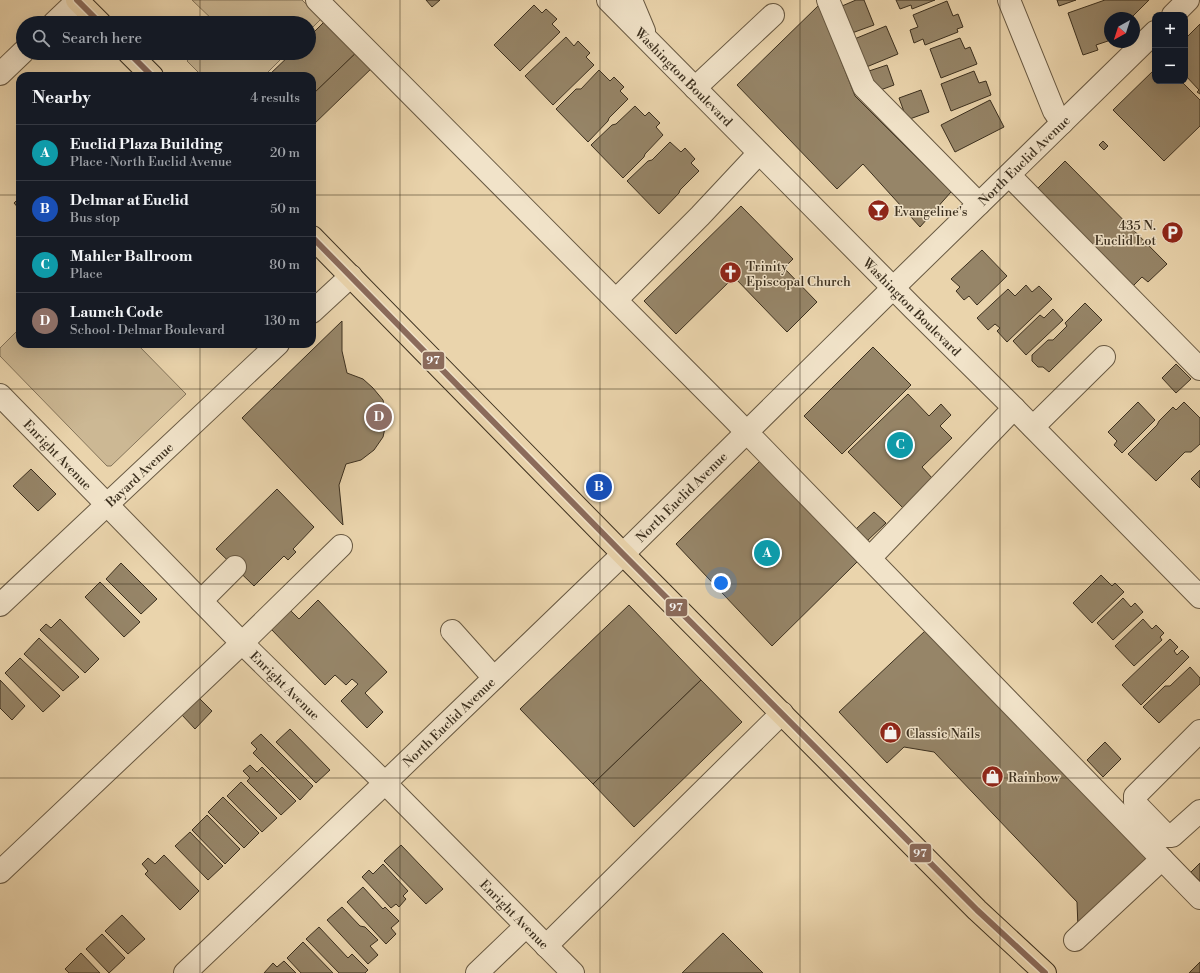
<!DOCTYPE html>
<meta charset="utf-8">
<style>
body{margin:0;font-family:"Libre Bodoni",serif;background:#242831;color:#f1f3f6}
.controls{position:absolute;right:12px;top:12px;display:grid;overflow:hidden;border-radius:8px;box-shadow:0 4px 16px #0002}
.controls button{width:36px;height:36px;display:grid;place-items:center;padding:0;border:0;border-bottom:1px solid #363941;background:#171b24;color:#f1f3f6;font:20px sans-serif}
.compass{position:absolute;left:1104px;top:12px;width:36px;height:36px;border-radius:50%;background:#171b24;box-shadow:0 4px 16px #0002;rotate:219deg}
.you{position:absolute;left:721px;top:583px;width:14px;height:14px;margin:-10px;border:3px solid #fff;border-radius:50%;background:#1a73e8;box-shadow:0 0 0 6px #1a73e833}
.badge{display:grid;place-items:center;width:26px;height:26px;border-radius:50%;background:#ea580c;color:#fff;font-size:13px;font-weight:700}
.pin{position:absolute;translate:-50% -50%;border:2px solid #fff;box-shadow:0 1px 4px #0006}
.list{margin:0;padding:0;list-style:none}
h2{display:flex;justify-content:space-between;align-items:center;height:52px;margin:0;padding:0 16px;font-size:17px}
h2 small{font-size:13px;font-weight:400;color:#9ea1a6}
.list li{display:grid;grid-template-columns:26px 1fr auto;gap:12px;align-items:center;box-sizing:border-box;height:56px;padding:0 16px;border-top:1px solid #363941}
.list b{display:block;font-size:15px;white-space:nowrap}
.list p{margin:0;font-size:13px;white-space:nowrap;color:#9ea1a6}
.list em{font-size:13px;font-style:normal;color:#9ea1a6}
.icon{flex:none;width:22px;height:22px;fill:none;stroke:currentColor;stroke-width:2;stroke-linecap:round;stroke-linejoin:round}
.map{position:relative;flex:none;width:1200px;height:973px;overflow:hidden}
.search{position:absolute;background:#171b24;box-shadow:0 4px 16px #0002;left:16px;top:16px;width:300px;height:44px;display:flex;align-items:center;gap:10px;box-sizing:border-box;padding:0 14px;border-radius:22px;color:#9ea1a6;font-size:15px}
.panel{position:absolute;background:#171b24;box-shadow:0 4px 16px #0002;left:16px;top:72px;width:300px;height:276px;border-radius:12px}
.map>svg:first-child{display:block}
.green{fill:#ccb894;stroke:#84745a}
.building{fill:#968568;stroke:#3c301f}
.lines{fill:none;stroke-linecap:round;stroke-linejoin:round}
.minor-casing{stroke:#685942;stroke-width:24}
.major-casing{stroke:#3c301f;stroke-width:24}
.minor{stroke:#f1e3c9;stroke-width:22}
.major{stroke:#ead4ac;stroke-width:22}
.bus-1-casing{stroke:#f1e3c9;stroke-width:9}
.bus-1{stroke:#8b6b5b;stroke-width:6}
.grid{fill:none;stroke:#3c301f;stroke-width:1;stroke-opacity:0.55}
.labels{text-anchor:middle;stroke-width:3;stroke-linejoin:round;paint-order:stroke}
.street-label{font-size:13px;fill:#3c301f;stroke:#f1e3c9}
.poi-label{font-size:13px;fill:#3c301f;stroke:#f1e3c9;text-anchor:start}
.line-badge{stroke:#f1e3c9;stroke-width:1.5}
.badge-label{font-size:11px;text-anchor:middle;font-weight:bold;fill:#fff}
</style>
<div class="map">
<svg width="1200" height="973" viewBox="0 0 1200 973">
<rect width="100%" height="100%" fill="#ead4ac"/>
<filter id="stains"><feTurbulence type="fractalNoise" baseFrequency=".005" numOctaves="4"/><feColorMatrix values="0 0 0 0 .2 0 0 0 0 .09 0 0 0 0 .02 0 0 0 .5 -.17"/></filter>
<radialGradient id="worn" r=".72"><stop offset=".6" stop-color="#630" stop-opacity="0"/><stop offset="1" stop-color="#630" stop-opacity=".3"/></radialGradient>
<!-- green -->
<g class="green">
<path d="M192,0H302L321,19L309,31V23H216Z"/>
<path d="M194,53H287L264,76H202L187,61Z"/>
<path d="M20,328V344H137L186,394L111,466H107L0,356V348Z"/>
</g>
<!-- building -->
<g class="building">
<path d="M426,0H440L432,7Z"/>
<path d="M856,0H864L874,25L852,33L842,6Z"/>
<path d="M896,0H935L912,9L911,5L900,9Z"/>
<path d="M1057,0H1076L1059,6Z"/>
<path d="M1105,0H1149L1131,18H1110V39L1108,41L1096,45L1098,50L1083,55L1068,13Z"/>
<path d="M947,1L953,16L958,14L963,27L957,29L958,32L925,45L923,39L914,43L910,30L918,27L913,15Z"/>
<path d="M534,5L542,13L546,9L557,19L552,24L560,32L520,71L494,45Z"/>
<path d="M819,5L855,96L951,192L920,227L863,164L837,189L737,85Z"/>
<path d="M329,17L360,49L312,95V76H268L292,53H309V37Z"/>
<path d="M1200,24V94L1197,92L1199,90L1185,75V39Z"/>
<path d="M886,26L898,54L864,68L852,40Z"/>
<path d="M566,37L574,46L578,41L590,53L586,57L594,65L553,105L525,76Z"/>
<path d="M960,38L965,49L970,47L977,64L941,78L930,49Z"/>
<path d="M360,49L375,65L312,126V95Z"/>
<path d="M887,65L894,85L875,92L866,72Z"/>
<path d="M1155,69V81H1181L1200,100V126L1164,161L1113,110Z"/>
<path d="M599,70L610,81L614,77L624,87L620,91L628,99L609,118L608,121L588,142L556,109L576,89H581Z"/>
<path d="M974,71L979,83L986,81L991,95L951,111L941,84Z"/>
<path d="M921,90L929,112L907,120L899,98Z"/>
<path d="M990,100L1004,127L955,152L941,125Z"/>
<path d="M635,106L645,116L649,112L660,123L656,127L663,135L645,154L644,157L623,178L591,145L612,125L616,124Z"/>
<path d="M1103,141L1108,146L1104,150L1099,145Z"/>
<path d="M670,142L681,152L685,148L695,159L691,163L699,171L680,190L679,193L659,214L627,181L648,161L652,160Z"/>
<path d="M1065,161L1167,264L1148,282L1142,277L1131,288L1035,191Z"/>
<path d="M20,197V210L14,203Z"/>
<path d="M741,206L793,259L784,268L817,302L787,332L734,277L676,334L644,301Z"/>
<path d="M982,250L1007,276L977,305L969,296L964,300L956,291L960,287L951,279Z"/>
<path d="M1026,285L1032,292L1039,286L1052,299L1007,342L997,331L1000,328L995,324L988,330L977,318L1008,289L1015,296Z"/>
<path d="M1085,303L1102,320L1049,372L1043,367H1038L1032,361V355L1048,340H1053L1067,326L1065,323Z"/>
<path d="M1053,309L1063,320L1026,355L1013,341L1040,315L1044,318Z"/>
<path d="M342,321V351L347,373L363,379L373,388L383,400L387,419L383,437L374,450L361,460L346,464L339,485L343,525L242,418Z"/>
<path d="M873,347L911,385L842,454L804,416Z"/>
<path d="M1176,364L1191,379L1176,393L1162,378Z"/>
<path d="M908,394L929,416L941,404L951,415L940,426L952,438L922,467L933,479L903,508L848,452Z"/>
<path d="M1138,402L1155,420L1122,453L1114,445L1117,441L1108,432Z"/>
<path d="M1184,402L1200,418V444L1191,452H1185L1156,481L1128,454L1157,425L1159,421L1173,407L1176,410Z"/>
<path d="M761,460L857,562L772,646L676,544Z"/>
<path d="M31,469L56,494L38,511L13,486Z"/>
<path d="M1200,470V488L1191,479Z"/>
<path d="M277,489L314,527L293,549L296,552L288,560L284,556L254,586L216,549Z"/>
<path d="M874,512L886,523L867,541L856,529Z"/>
<path d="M121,563L157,599L141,614L106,579Z"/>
<path d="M1101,575L1112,586L1115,583L1124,592L1092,623L1073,603Z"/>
<path d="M100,582L140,622L124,637L85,597Z"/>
<path d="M1123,598L1131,607L1135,603L1143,612L1113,640L1097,623Z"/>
<path d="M318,600L387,672L365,693L383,712L367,728L341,701L358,684L352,679L346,685L335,675L325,685L271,629L290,610L299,619Z"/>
<path d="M629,605L701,680L593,784L520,709Z"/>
<path d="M60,619L99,659L85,673L40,630L46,624L51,628Z"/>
<path d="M1143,619L1152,629L1156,625L1164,633L1160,637L1162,640L1134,666L1115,646Z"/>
<path d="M925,631L1148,858L1078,928L1077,902L934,752L904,747L887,763L839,712Z"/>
<path d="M39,638L79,677L63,691L24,654Z"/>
<path d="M1170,639L1178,647L1174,651L1177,655L1182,650L1189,657L1141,705L1122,685Z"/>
<path d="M20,658L60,696L43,712L5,673Z"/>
<path d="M1190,667L1200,678V684L1159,723L1143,707L1165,686H1170Z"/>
<path d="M0,680L25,706L12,720L0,708Z"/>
<path d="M701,680L742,722L634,827L593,784Z"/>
<path d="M199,698L212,711L195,729L182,715Z"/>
<path d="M290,729L330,770L316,783L276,742Z"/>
<path d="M261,734L313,786L300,800L253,753L257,749L251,743Z"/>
<path d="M1105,742L1121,759L1103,777L1087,760Z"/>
<path d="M250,765L257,772L262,767L296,801L281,815L247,781L250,778L243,771Z"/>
<path d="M241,782L277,818L262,832L227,796Z"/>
<path d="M223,797L259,833L244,848L208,812Z"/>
<path d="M207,815L240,849L225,864L192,830Z"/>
<path d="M190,832L223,866L208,880L175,846Z"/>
<path d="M401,845L443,889L426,904L384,861Z"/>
<path d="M164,855L199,891L180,910L145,874L148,871L142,864L148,858L155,864Z"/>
<path d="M1200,863V881L1191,872Z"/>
<path d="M383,864L408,891L403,896L406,899L399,907L396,904L391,908L362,877L369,870L373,874Z"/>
<path d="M363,887L383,909L385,907L399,921L391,928L396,934L386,944L347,902Z"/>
<path d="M342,907L360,926L365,927L378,940L370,946L378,955L368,964L327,920Z"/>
<path d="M122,915L145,939L128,954L105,931Z"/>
<path d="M319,927L348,958L352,954L368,970L365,973H339L306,939Z"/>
<path d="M723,933L763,973H682Z"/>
<path d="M102,934L125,958L109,973L86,949Z"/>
<path d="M303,942L333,973H301L287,958Z"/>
<path d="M81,953L100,973H69L65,969Z"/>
<path d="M284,961L296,973H264L273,963L277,967Z"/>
<path d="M1200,962V973H1189Z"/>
</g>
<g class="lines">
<defs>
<g id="minor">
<path d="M317,0L731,416L1200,898"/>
<path id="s1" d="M608,0L913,308L1014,408L1200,597"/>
<path d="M631,0L644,31"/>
<path d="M828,0L864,87L979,204"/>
<path d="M1009,0L1054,111L1062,123"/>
<path d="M1173,15L1188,0"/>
<path d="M54,23L78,0"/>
<path d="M0,74L23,52"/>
<path d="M695,88L773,15"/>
<path d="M1009,175L1200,369"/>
<path d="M616,300L700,216L759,153"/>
<path d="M312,312L351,276"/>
<path id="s2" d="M0,395L242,643L385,783L573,973"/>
<path d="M1033,427L1104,357"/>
<path d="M870,558L1014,408"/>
<path d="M201,601L235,567"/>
<path id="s3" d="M0,605L278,344"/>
<path d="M452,631L494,678"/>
<path d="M1200,731L1135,796V803L1167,836H1172L1200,811"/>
<path d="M0,872L242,643L341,546"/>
<path d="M1075,940L1162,859"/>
<path d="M546,946L782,713"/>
<path id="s4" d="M185,973L385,783L623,554L893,288L1155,32"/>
<path d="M477,973L526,926"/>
</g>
<g id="major">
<path d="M77,0L100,23"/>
<path d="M129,53L152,76"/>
<path d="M312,237L623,554L977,910L1045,973"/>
</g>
</defs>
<!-- minor casing -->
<use href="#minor" class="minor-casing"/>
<!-- major casing -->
<use href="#major" class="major-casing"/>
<!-- minor -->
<use href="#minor" class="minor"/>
<!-- major -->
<use href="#major" class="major"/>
<defs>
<g id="bus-1">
<path d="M77,0L100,23"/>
<path d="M129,53L152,76"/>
<path d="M312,237L623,554L977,910L1045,973"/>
</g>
</defs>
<!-- bus-1 casing -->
<use href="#bus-1" class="bus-1-casing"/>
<!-- bus-1 -->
<use href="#bus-1" class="bus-1"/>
</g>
<!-- grid -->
<path class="grid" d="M200,0V23M400,0V973M600,0V973M800,0V973M1000,0V973M200,53V76M0,195H20M312,195H1200M200,344V973M0,389H1200M0,584H1200M0,778H1200"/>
<!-- icons -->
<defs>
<symbol id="bar-disc" viewBox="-11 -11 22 22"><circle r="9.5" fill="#8f2418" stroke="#f1e3c9"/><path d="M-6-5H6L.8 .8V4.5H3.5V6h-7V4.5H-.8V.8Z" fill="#fff"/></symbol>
<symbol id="parking-disc" viewBox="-11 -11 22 22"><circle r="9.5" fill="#8f2418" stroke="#f1e3c9"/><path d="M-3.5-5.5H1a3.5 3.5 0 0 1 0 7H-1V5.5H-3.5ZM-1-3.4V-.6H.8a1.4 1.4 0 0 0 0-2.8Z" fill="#fff"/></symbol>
<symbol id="church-disc" viewBox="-11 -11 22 22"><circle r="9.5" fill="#8f2418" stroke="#f1e3c9"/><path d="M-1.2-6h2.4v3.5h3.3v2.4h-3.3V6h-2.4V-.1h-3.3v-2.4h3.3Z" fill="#fff"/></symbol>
<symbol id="shop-disc" viewBox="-11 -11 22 22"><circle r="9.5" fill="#8f2418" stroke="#f1e3c9"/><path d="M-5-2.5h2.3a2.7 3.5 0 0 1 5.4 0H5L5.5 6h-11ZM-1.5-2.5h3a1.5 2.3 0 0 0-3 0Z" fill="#fff"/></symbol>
</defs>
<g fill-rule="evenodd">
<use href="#bar-disc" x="866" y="198" width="25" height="25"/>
<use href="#parking-disc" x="1160" y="220" width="25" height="25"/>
<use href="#church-disc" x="718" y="260" width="25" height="25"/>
<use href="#shop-disc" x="878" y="720" width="25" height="25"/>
<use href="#shop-disc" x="980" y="764" width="25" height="25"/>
</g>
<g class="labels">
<!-- street labels -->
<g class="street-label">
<text dy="5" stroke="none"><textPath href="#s1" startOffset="108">Washington Boulevard</textPath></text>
<text dy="5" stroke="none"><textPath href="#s4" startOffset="1168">North Euclid Avenue</textPath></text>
<text dy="5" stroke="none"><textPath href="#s1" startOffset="432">Washington Boulevard</textPath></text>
<text dy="5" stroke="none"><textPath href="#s2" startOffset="83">Enright Avenue</textPath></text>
<text dy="5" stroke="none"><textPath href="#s3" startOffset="191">Bayard Avenue</textPath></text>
<text dy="5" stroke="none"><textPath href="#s4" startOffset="688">North Euclid Avenue</textPath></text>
<text dy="5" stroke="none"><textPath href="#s2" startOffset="407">Enright Avenue</textPath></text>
<text dy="5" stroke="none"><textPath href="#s4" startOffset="364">North Euclid Avenue</textPath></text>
<text dy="5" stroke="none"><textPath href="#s2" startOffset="731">Enright Avenue</textPath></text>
</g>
<!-- poi labels -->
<g class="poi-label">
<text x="894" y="216">Evangeline's</text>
<text x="1156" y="230" text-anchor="end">435 N.<tspan x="1156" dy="15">Euclid Lot</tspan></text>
<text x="746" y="271">Trinity<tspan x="746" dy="15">Episcopal Church</tspan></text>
<text x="906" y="738">Classic Nails</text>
<text x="1008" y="782">Rainbow</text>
</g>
</g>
<g class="line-badge">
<rect x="422" y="351" width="23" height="19" rx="4" fill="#8b6b5b"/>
<rect x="665" y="598" width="23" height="19" rx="4" fill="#8b6b5b"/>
<rect x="909" y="843" width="23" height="20" rx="4" fill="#8b6b5b"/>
</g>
<g class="badge-label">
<text x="433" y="364">97</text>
<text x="676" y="611">97</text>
<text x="920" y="857">97</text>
</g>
<rect width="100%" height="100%" filter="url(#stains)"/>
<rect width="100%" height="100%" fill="url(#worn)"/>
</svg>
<div class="controls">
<button>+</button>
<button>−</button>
</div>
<svg class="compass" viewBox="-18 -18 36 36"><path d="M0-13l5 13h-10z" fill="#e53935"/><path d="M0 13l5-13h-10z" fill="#9ea1a6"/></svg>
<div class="you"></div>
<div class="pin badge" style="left:767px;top:553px;background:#0f9aa8">A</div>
<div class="pin badge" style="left:599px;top:487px;background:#1a4fb4">B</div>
<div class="pin badge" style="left:900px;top:445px;background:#0f9aa8">C</div>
<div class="pin badge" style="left:379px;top:417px;background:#8d6e63">D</div>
<div class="search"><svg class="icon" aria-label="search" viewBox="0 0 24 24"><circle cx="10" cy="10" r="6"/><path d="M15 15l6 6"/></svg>Search here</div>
<section class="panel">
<h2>Nearby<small>4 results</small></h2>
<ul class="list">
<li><span class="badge" style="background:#0f9aa8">A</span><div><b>Euclid Plaza Building</b><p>Place · North Euclid Avenue</p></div><em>20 m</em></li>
<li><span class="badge" style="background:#1a4fb4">B</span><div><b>Delmar at Euclid</b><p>Bus stop</p></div><em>50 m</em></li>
<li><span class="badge" style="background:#0f9aa8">C</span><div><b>Mahler Ballroom</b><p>Place</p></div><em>80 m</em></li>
<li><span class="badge" style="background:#8d6e63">D</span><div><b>Launch Code</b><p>School · Delmar Boulevard</p></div><em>130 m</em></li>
</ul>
</section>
</div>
